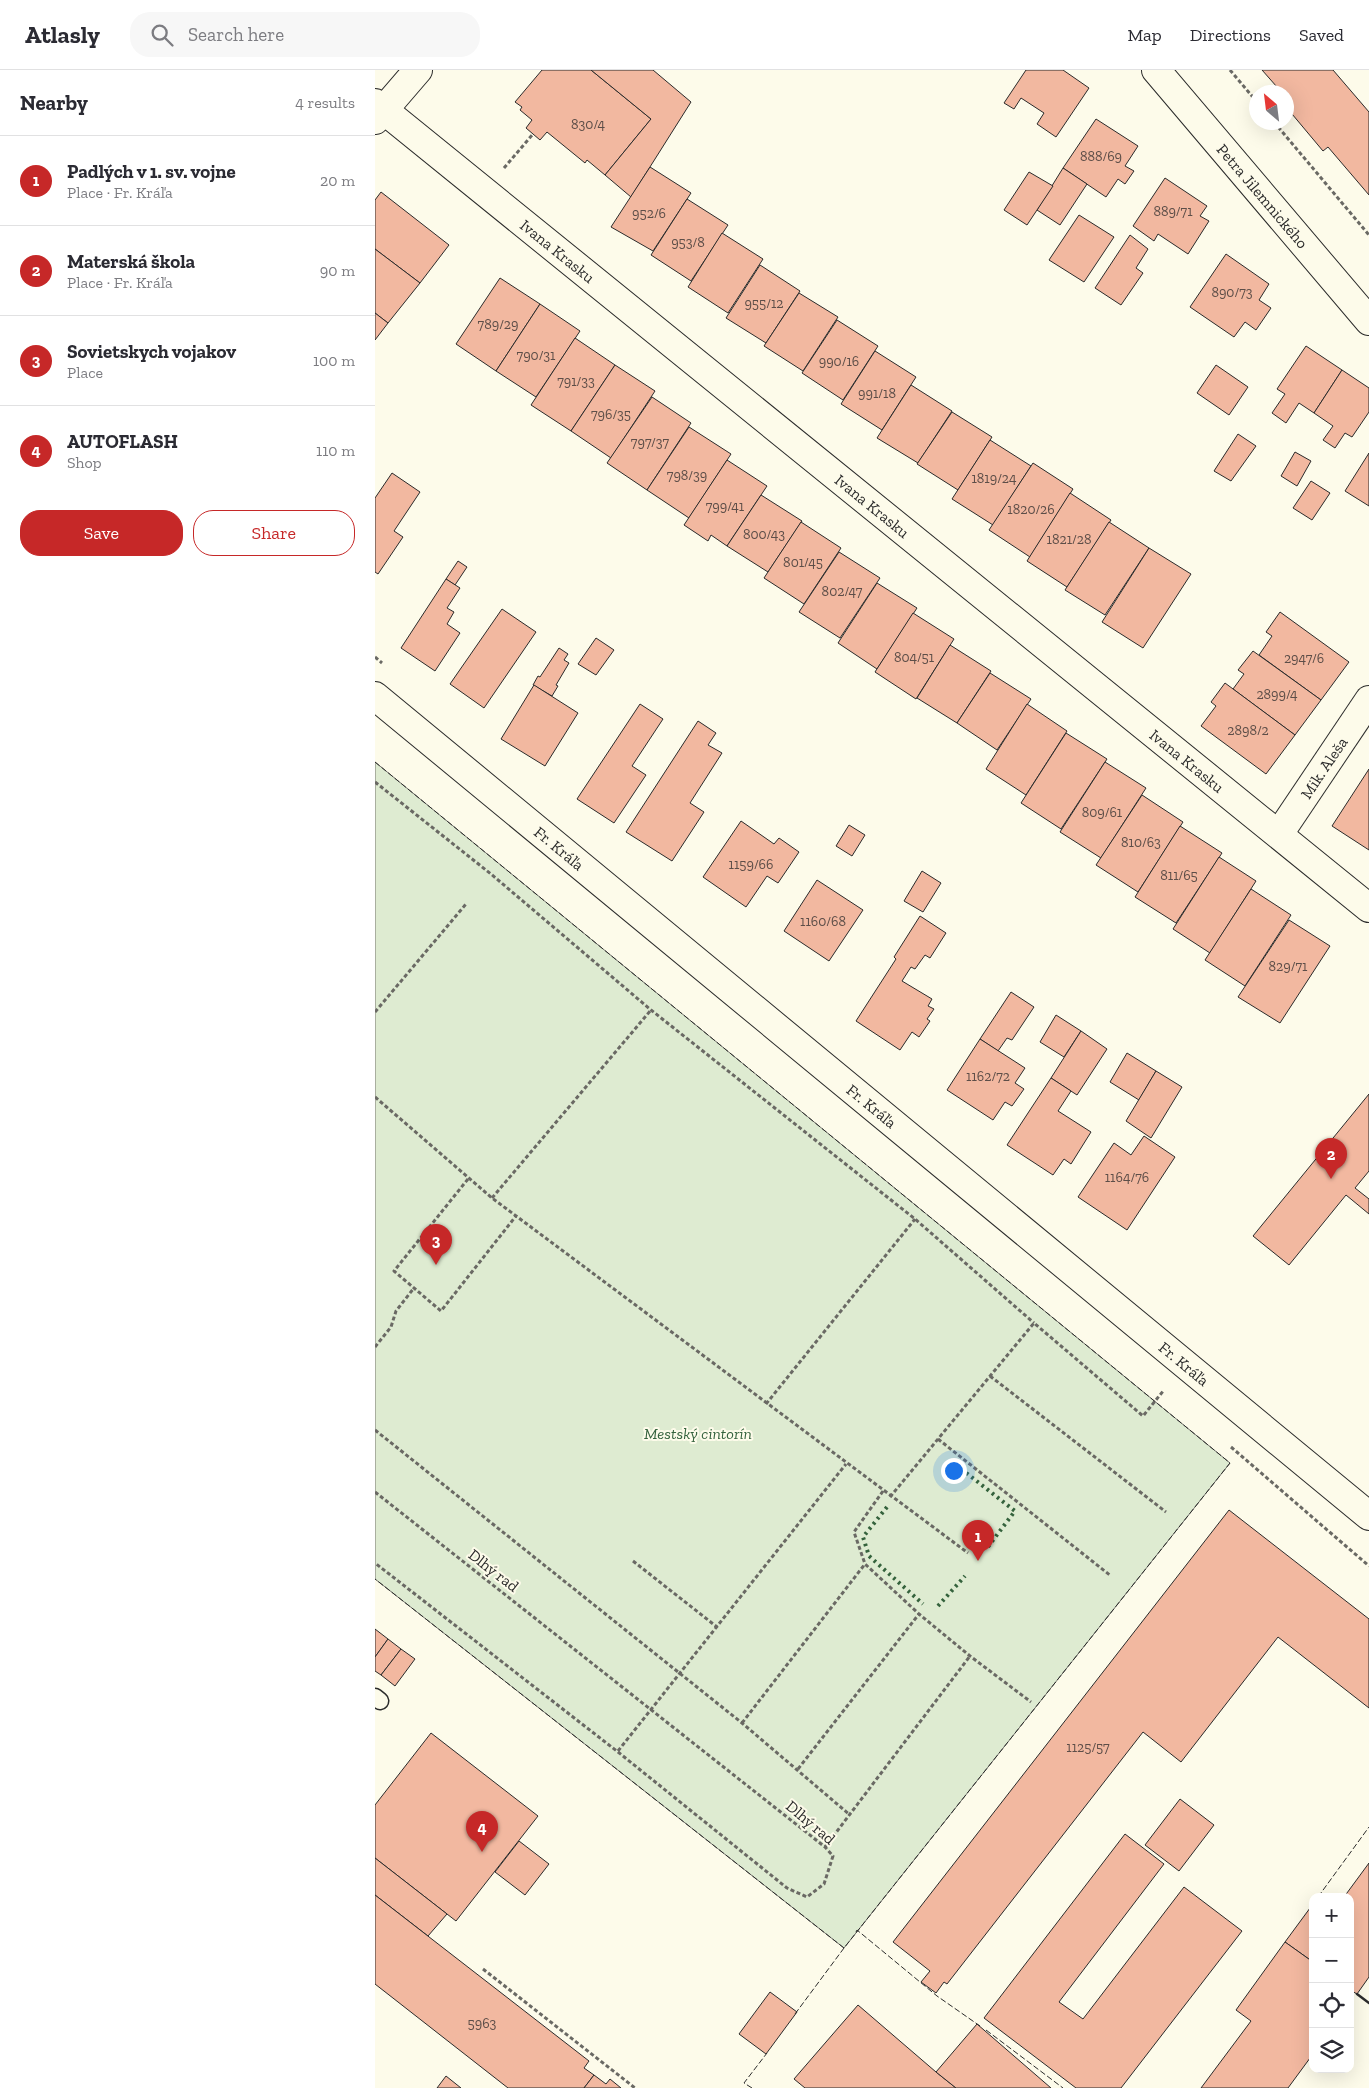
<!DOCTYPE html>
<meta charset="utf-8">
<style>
body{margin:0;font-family:"Zilla Slab",serif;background:#f7f7f7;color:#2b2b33}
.controls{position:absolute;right:15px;bottom:15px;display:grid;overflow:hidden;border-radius:10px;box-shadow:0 5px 20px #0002}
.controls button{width:45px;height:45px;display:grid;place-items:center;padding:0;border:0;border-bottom:1px solid #e1e1e2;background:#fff;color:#2b2b33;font:25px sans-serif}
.compass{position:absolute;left:874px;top:15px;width:45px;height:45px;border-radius:50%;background:#fff;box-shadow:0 5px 20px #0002;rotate:332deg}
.you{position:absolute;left:578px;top:1400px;width:18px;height:18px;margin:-12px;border:4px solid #fff;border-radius:50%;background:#1a73e8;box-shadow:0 0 0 8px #1a73e833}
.badge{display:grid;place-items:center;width:32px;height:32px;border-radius:50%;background:#c62828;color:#fff;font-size:16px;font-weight:700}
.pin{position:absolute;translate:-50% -41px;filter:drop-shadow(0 1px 2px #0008)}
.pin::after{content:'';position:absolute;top:26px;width:18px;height:15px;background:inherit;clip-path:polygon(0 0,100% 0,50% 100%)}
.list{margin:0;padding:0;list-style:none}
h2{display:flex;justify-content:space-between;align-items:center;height:65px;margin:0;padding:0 20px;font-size:21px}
h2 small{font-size:16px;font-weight:400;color:#7c7c81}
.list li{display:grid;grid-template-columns:32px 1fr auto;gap:15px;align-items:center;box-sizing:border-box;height:90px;padding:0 20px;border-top:1px solid #e1e1e2}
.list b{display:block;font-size:19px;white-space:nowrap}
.list p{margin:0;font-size:16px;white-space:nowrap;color:#7c7c81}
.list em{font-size:16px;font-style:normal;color:#7c7c81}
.actions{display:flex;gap:10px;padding:15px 20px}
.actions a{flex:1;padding:11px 0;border:1px solid #c62828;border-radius:20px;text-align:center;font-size:18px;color:#c62828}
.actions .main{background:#c62828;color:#fff}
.icon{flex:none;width:28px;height:28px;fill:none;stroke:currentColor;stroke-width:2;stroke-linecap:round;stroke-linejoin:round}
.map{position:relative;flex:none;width:994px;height:2018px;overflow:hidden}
header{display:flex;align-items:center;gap:30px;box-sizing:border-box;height:70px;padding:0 25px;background:#fff;border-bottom:1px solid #e1e1e2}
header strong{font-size:24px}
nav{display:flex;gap:28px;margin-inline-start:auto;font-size:18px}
.search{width:350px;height:45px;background:#f7f7f7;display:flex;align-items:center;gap:12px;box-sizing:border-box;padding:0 18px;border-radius:20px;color:#7c7c81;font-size:19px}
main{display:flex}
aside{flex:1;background:#fff}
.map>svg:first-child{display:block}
.green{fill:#deebd1;stroke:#74746e}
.building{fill:#f2b8a0;stroke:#2b2b2b}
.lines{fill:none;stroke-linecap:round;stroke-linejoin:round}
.service-casing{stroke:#2b2b2b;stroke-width:19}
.minor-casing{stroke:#2b2b2b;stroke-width:30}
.path{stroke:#6a6964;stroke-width:3;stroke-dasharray:4 2.5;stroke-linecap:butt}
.service{stroke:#fdfbea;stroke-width:16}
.minor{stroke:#fdfbea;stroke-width:28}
.hedge{stroke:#34623c;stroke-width:4;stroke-dasharray:2.5 4;stroke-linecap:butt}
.fence{stroke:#2b2b2b;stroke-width:1;stroke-dasharray:6 2.5;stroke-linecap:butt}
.wall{stroke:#2b2b2b;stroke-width:2.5}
.labels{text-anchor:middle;stroke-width:4;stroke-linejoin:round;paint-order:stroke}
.number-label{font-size:14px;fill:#5d4e48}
.street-label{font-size:16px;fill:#2b2b2b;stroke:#fdfbea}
.park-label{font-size:16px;font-style:italic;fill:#34623c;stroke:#fdfbea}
</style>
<header>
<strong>Atlasly</strong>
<div class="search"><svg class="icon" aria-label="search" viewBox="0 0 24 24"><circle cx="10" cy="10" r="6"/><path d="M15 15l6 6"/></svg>Search here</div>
<nav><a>Map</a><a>Directions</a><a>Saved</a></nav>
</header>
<main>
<aside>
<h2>Nearby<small>4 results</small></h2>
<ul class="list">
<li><span class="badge">1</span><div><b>Padlých v 1. sv. vojne</b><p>Place · Fr. Kráľa</p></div><em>20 m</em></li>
<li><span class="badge">2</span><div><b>Materská škola</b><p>Place · Fr. Kráľa</p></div><em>90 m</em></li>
<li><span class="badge">3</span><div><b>Sovietskych vojakov</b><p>Place</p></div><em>100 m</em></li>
<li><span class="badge">4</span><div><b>AUTOFLASH</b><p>Shop</p></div><em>110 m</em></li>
</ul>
<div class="actions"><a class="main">Save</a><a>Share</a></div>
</aside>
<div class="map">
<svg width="994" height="2018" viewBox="0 0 994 2018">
<rect width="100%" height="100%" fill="#fdfbea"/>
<!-- green -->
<path class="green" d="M0,692L855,1393L469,1878L0,1509Z"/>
<!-- building -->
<g class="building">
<path d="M167,0H216L276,49L230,105L212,90L210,93L172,62L165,70L151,58L157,50L145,40L147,37L140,32Z"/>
<path d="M216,0H278L316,32L256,127L230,105L276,49Z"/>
<path d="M651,0H688L714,18L681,67L662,54L669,43L646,28L639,39L629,33Z"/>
<path d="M887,0H958L994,42V125L953,77L948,81L912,38V22L896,21L902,17Z"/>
<path d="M721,49L763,76L750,96L759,101L750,114L743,109L731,127L688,98Z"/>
<path d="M275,97L316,123L278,181L236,157Z"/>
<path d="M688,98L712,114L685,155L662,140Z"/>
<path d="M654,102L678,116L652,155L629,140Z"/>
<path d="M790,108L832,136L825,146L834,151L813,184L783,164L779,171L758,156Z"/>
<path d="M6,122L74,175L45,213L0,179V130Z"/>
<path d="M312,129L353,155L316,211L276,185Z"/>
<path d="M704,145L739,167L709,212L674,190Z"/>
<path d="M347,163L388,189L353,243L313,217Z"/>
<path d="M755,165L773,179L761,198L768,203L746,235L720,218Z"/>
<path d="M0,179L45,213L13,253L0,243Z"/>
<path d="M851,184L894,214L884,230L896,238L881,260L870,252L859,267L815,237Z"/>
<path d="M385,195L425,221L391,273L351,248Z"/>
<path d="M125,208L165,234L121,301L81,274Z"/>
<path d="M424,223L463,247L428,301L389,276Z"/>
<path d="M165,234L205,261L161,327L121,301Z"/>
<path d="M0,243L13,253L0,270Z"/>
<path d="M462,250L503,276L468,330L427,303Z"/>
<path d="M200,268L240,295L196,361L156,335Z"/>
<path d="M931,276L967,300L939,343L924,333L911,353L897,343L910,324L902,319Z"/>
<path d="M500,281L541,307L507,360L466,334Z"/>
<path d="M240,295L280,321L236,388L196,361Z"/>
<path d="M841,295L873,317L854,345L822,323Z"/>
<path d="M967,300L994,318V342L977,367L970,363L960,378L948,370L958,356L939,343Z"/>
<path d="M536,315L577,341L543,393L502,368Z"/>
<path d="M277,327L316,353L272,420L232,393Z"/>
<path d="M577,342L617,367L583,420L542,394Z"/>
<path d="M314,357L356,384L314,448L272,420Z"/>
<path d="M863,364L881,376L856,411L839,401Z"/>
<path d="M615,370L656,396L618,455L577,429Z"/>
<path d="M920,382L936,391L922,416L906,406Z"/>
<path d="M994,383V436L970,421Z"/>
<path d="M352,390L392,416L352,476L336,465L333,471L309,455Z"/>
<path d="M658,393L698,419L655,487L614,460Z"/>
<path d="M17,403L45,422L19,461L28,467L3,504L0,502V428Z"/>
<path d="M936,411L955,423L937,450L918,438Z"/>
<path d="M695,423L736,450L692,517L652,491Z"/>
<path d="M386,425L427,451L393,502L352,476Z"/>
<path d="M426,452L466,478L429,534L389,508Z"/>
<path d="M734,452L774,478L730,545L690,520Z"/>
<path d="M774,478L816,504L768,578L727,552Z"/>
<path d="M464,482L505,508L465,568L424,542Z"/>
<path d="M83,491L92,497L80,515L71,509Z"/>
<path d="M71,509L85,518L72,538L79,542L72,554L85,563L60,601L26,578Z"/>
<path d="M502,513L542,538L502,599L463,573Z"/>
<path d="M127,539L161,562L109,638L75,614Z"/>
<path d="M905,542L974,592L946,630L884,585L897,566L891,562Z"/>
<path d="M538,543L579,569L541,629L500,602Z"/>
<path d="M221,568L239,580L221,605L203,594Z"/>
<path d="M575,575L616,601L582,653L542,628Z"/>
<path d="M184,578L193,584L189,590L194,593L181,615L183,616L177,626L158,615L163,606L165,607Z"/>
<path d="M878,581L946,630L920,665L858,619L869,604L863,600Z"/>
<path d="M615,603L656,629L622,680L582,653Z"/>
<path d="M850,613L920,665L891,704L826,656L841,636L836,632Z"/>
<path d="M159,615L203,643L170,696L126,669Z"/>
<path d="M265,634L288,649L257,696L271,705L239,753L202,729Z"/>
<path d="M652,634L692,661L651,725L611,699Z"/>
<path d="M323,651L341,663L333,675L347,683L315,733L329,742L297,791L251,762Z"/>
<path d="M691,663L732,689L686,759L646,733Z"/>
<path d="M730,692L771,718L726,788L685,762Z"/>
<path d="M994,699V780L957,756Z"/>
<path d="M767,725L808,752L763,822L721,795Z"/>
<path d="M366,751L399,774L404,768L424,782L403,813L392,806L371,837L328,807Z"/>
<path d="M474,755L490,765L477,786L461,776Z"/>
<path d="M805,756L847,783L801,853L760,827Z"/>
<path d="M844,787L881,811L835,883L798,859Z"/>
<path d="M547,801L566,813L548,842L529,831Z"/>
<path d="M442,810L488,840L454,891L409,861Z"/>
<path d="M876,819L916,845L870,916L830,890Z"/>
<path d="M545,846L571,863L555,888L550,885L540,899L536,897L527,911L557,929L553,936L559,939L552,949L555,951L544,967L537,962L525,980L481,951L521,889L519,887Z"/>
<path d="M914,850L955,876L905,953L863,927Z"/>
<path d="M636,922L659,937L637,970L632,968L623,981L605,969Z"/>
<path d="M681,945L706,961L689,987L665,972Z"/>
<path d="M706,961L732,979L702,1025L676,1008Z"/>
<path d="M605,969L650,998L640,1013L649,1019L637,1036L630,1032L618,1050L572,1020Z"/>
<path d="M752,983L781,1001L764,1030L735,1012Z"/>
<path d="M781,1001L807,1017L776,1068L751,1051Z"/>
<path d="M676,1008L696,1021L683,1041L716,1062L696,1094L689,1089L678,1105L632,1075Z"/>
<path d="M994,1024V1101L980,1118L994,1129V1144L971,1125L914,1195L878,1166Z"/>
<path d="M769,1066L800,1087L752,1160L703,1127L739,1073L756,1085Z"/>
<path d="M854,1440L994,1549V1638L903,1567L806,1692L768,1662L572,1914L569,1912L561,1923L546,1912L555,1901L518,1872Z"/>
<path d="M0,1559L13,1569L0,1587Z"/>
<path d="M13,1569L26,1579L6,1605L0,1601V1587Z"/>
<path d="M26,1579L40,1589L20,1616L6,1605Z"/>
<path d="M56,1663L163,1746L81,1851L0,1788V1735Z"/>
<path d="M805,1729L839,1755L804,1801L770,1775Z"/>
<path d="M750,1764L789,1794L684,1932L708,1949L809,1817L867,1861L746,2018H701L609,1948Z"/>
<path d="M144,1771L174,1794L150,1825L120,1802Z"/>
<path d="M0,1788L72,1844L53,1866L0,1825Z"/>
<path d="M994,1793V1907L982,1924L975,1920V1827H969Z"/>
<path d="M0,1825L214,1991L209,1998L219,2005L209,2018H133L0,1914Z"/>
<path d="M938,1834V1892L910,1872Z"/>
<path d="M910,1872L938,1892V1984L913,2018H826L876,1951L861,1940Z"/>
<path d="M395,1922L422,1942L391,1984L364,1964Z"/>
<path d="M483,1935L561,2002L581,2018H430L419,2009Z"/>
<path d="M602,1954L676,2018H581L561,2002Z"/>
<path d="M219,2005L231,2014L235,2009L246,2018H209Z"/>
<path d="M71,2006L86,2018H62Z"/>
</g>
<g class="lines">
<defs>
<path id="service" d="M0,1627L5,1631"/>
<g id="minor">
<path id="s1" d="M781,0L994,251"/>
<path id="s2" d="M0,33L994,838"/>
<path d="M0,50L43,0"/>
<path id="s3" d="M0,626L994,1446"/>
<path id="s4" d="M904,764L994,630"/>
</g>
</defs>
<!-- service casing -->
<use href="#service" class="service-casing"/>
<!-- minor casing -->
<use href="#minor" class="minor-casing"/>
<!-- path -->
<g class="path">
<path d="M855,0L882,32"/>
<path d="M899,52L994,165"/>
<path d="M129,98L158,64"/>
<path d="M0,587L7,593"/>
<path d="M0,712L116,804L276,940L540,1149L659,1253"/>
<path d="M0,942L91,834"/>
<path d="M0,1027L117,1128L593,1483"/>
<path d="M93,1109L19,1201L66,1241L141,1146"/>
<path d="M117,1128L276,940"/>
<path d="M0,1277L16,1257L21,1241L39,1218"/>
<path d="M615,1306L791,1442"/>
<path d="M391,1334L540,1149"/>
<path d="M0,1360L367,1653L475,1745"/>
<path d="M563,1369L736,1506"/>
<path d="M856,1377L994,1496"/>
<path d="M508,1421L479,1462L490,1494L544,1544L595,1586L656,1632"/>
<path d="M0,1422L450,1777L458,1786L449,1814L432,1827L412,1818L243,1682L0,1493"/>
<path d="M515,1427L659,1253L768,1346L789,1320"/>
<path d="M258,1491L342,1557"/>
<path d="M367,1653L490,1494"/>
<path d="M243,1681L471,1394"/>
<path d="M423,1699L544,1544"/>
<path d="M450,1777L595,1586"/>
<path d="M108,1899L260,2018"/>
</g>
<!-- service -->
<use href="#service" class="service"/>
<!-- minor -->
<use href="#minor" class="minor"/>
<!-- hedge -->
<g class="hedge">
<path d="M576,1391L640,1441L612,1478"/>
<path d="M512,1437L488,1467L494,1486L548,1534"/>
<path d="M563,1536L590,1506"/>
</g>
<!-- fence -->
<g class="fence">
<path d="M0,692L855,1393L469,1878L0,1509"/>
<path d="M943,1827L994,1757"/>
<path d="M481,1862L482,1860L562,1926L605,1956"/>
<path d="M420,1944L469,1878"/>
<path d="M611,1960L688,2018"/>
<path d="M377,2018L369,2013L392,1983"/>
</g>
<!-- wall -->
<path class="wall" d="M982,1924L994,1933"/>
</g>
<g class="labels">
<!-- number labels -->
<g class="number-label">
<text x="213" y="59">830/4</text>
<text x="726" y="91">888/69</text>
<text x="798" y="146">889/71</text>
<text x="274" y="148">952/6</text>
<text x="313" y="177">953/8</text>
<text x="857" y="227">890/73</text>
<text x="389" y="238">955/12</text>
<text x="123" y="259">789/29</text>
<text x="161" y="290">790/31</text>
<text x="464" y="296">990/16</text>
<text x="201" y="316">791/33</text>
<text x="502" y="328">991/18</text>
<text x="236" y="349">796/35</text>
<text x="275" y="377">797/37</text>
<text x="312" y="410">798/39</text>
<text x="619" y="413">1819/24</text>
<text x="350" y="441">799/41</text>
<text x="656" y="444">1820/26</text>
<text x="389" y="469">800/43</text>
<text x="694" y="474">1821/28</text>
<text x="428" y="497">801/45</text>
<text x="467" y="526">802/47</text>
<text x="539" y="592">804/51</text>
<text x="929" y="593">2947/6</text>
<text x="902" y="629">2899/4</text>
<text x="873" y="665">2898/2</text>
<text x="727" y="747">809/61</text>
<text x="766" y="777">810/63</text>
<text x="376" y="799">1159/66</text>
<text x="804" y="810">811/65</text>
<text x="448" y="856">1160/68</text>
<text x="913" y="901">829/71</text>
<text x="613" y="1011">1162/72</text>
<text x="752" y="1112">1164/76</text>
<text x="713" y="1682">1125/57</text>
<text x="107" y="1958">5963</text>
</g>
<!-- street labels -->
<g class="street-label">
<text dy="6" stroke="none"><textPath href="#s1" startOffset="165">Petra Jilemnického</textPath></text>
<text dy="6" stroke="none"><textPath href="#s2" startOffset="235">Ivana Krasku</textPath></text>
<text dy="6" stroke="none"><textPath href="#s2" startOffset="640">Ivana Krasku</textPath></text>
<text dy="6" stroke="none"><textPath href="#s2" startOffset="1045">Ivana Krasku</textPath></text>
<text dy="6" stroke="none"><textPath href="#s4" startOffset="80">Mik. Aleša</textPath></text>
<text dy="6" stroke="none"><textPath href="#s3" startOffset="239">Fr. Kráľa</textPath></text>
<text dy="6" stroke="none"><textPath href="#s3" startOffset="644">Fr. Kráľa</textPath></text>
<text dy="6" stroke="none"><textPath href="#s3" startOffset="1049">Fr. Kráľa</textPath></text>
<text transform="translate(119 1500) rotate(38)" y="6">Dlhý rad</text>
<text transform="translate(436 1752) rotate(40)" y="6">Dlhý rad</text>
</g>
<!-- park labels -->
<g class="park-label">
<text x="323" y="1369">Mestský cintorín</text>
</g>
</g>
</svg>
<div class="controls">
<button>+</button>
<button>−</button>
<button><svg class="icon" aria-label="locate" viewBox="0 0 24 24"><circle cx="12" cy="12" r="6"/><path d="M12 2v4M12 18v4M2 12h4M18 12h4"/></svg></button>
<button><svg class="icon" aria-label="layers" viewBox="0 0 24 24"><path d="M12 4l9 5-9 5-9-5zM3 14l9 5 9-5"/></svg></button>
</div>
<svg class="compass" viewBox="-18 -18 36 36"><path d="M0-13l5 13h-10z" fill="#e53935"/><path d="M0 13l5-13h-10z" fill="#7c7c81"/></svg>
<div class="you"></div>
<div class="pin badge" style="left:603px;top:1491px">1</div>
<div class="pin badge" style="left:956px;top:1109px">2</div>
<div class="pin badge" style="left:61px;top:1195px">3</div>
<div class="pin badge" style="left:107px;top:1782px">4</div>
</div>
</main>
